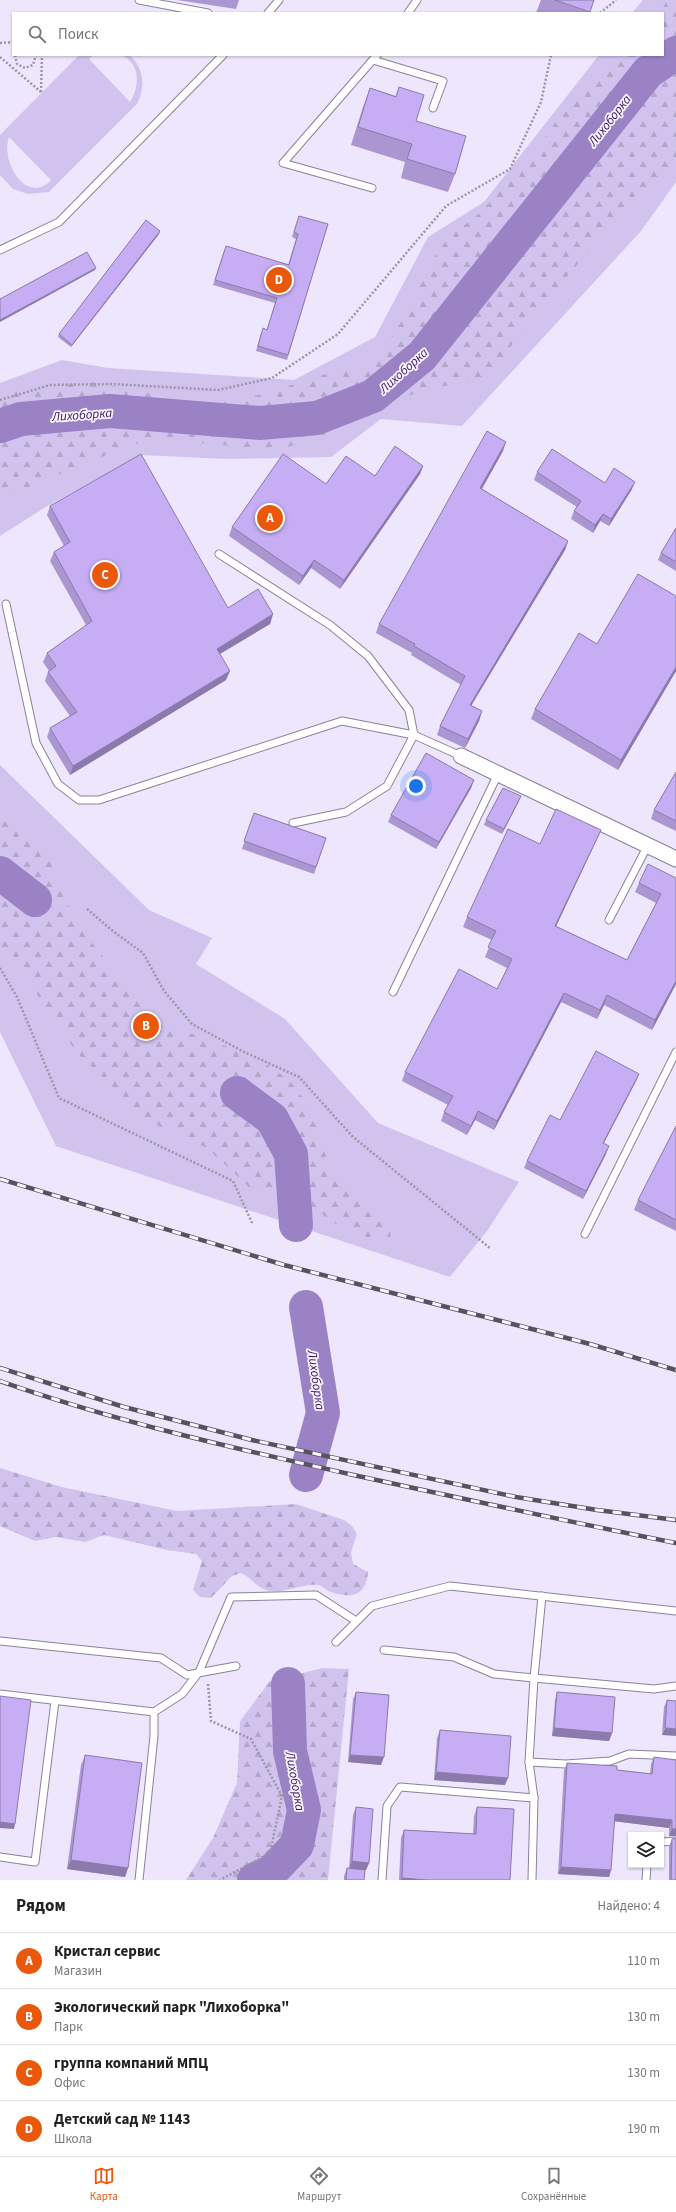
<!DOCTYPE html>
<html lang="ru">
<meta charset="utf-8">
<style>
body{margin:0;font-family:"Source Sans 3",sans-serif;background:#f2f2f2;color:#222}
.controls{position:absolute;right:12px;bottom:12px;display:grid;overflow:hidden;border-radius:0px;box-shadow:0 1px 3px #0004}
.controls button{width:36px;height:36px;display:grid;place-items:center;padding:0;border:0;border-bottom:1px solid #e0e0e0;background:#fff;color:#222;font:20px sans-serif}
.you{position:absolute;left:416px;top:786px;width:14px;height:14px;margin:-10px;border:3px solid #fff;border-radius:50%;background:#1a73e8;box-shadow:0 0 0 6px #1a73e833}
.badge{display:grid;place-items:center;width:26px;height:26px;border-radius:50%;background:#ea580c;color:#fff;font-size:13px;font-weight:700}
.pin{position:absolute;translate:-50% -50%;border:2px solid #fff;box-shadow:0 1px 4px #0006}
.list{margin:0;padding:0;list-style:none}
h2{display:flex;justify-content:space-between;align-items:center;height:52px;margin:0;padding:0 16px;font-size:17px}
h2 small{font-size:13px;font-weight:400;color:#767676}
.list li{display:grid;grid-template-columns:26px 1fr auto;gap:12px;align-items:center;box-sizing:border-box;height:56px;padding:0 16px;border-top:1px solid #e0e0e0}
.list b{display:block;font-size:15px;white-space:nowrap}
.list p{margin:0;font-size:13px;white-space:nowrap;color:#767676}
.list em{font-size:13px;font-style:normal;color:#767676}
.icon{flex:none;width:22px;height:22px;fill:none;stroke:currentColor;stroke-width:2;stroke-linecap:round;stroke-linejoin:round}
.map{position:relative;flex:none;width:676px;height:1880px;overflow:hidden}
.search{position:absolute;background:#fff;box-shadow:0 1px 3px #0004;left:12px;right:12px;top:12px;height:44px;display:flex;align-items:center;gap:10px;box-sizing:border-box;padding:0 14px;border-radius:0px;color:#767676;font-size:15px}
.sheet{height:276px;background:#fff}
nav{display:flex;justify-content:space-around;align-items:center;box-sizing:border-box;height:56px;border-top:1px solid #e0e0e0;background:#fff;font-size:11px;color:#767676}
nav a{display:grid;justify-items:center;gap:2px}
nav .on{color:#ea580c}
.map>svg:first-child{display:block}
.green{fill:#d2c3ee;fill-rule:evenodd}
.forest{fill:url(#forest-firs)}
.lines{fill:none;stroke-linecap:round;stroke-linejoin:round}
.river{stroke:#9b82c5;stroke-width:34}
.service-casing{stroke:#8a8397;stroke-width:9}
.minor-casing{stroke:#8a8397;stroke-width:17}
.path{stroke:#9c96a7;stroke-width:2.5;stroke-dasharray:2 2;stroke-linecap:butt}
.service{stroke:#fff;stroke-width:7}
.minor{stroke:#fff;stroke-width:15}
.rail-casing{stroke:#56525e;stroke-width:4.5}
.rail{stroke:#f8f5ff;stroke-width:3;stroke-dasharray:9;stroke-linecap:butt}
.wall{fill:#ab96d2}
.shaded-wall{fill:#8b7aab}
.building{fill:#c7aef4;stroke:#8b7aab}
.labels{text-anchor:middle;stroke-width:3.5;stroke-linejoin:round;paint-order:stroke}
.water-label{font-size:13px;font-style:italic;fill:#3b1464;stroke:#f8f5ff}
</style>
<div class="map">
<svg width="676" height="1880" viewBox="0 0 676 1880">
<defs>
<pattern id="forest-firs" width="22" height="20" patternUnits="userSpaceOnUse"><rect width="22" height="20" fill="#d2c3ee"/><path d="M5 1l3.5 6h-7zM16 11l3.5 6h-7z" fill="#b4a7cc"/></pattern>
</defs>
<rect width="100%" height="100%" fill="#ede6fc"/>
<!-- green -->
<g class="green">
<path d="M643,0H676V182L641,231L462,426L381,419L331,457L226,459L140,455L44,508L0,536V383L62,360L108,368L294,380L375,337L428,237L484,202L599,55H663V13H632Z"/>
<path d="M79,55H94L89,59L130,102C140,87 141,63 121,55H130C144,69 146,87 137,104L49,192L28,194L13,189L0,175V135ZM9,137L51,180C27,206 0,162 9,137Z"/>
<path d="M0,765L149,910L212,938L196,964L285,1019L378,1123L519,1182L487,1231L450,1277L56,1146L0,1032Z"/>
</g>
<!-- forest -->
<g class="forest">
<path d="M667,0H676V163L611,225L534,315L487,379L421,390L344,428L288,447L271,450L171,440L133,444L9,495L0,488L1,388L44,391L83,380L181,400H223L264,394L341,369L360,368L377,358L411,307L426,268L449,237L481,212L541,144L574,94L625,55H663V13H660Z"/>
<path d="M0,807L46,850L76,923L125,984L166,1024L257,1058L288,1079L314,1111L329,1168L341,1183L389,1224L392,1244L355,1237L323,1215L267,1197L249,1187L207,1148L150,1122L78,1054L44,1007L25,972L0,949Z"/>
<path d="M0,1468L62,1487L177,1511L296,1504L344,1520L352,1526L357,1534L351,1552L353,1564L368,1572C366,1599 348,1598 328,1591C325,1589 321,1585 318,1585C303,1583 282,1595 266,1590C256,1587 251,1577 241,1573L232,1576L211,1598L200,1597L193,1590L202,1561L196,1554L167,1550L104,1535L85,1542L56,1537L35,1541L0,1526Z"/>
<path d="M323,1668L349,1669L328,1880H186L213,1838L237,1783L240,1721L270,1681Z"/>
</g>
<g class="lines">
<!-- river -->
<g class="river">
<path d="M0,426L21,419L110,411L260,423L317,418L373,396L422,356L648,72L676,53"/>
<path d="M0,873L35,900"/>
<path d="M237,1093L272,1119L291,1154L296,1225"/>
<path d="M306,1475L323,1413L306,1307"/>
<path d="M254,1880L271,1872L297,1845L304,1810L290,1751L288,1684"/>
</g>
<defs>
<g id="service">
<path d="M139,0L208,13"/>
<path d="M268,13L279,0"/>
<path d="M408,13L417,0"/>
<path d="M373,60L443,81L433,108"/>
<path d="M372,188L283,163L377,55"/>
<path d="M0,250L59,222L223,55"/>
<path d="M219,554L330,625L368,656L409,710L414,735L387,786L346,812L293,823"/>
<path d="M6,604L36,743L58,784L79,800H99L342,721L414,735L461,756"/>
<path d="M609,920L648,845"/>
<path d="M393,992L498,774"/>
<path d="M585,1234L676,1052"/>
<path d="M542,1596L534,1678L654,1689L676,1686"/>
<path d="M0,1641L161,1658L187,1675L236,1666"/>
<path d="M336,1642L372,1606L450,1586L676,1611"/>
<path d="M384,1650L454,1657L494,1674L534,1678L529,1762L534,1798L532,1880"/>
<path d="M0,1694L154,1712L182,1694L199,1672L231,1597L316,1595L356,1621"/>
<path d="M529,1762L566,1764L610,1761L629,1754L676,1756"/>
<path d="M661,1842L676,1841"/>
<path d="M0,1857L35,1862L55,1701"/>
<path d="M139,1880L154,1736V1712"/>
<path d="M382,1880L387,1806L400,1787L534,1798"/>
<path d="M646,1880L647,1865"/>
</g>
<path id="minor" d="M461,756L676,859"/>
</defs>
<!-- service casing -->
<use href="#service" class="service-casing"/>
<!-- minor casing -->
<use href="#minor" class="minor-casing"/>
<!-- path -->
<g class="path">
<path d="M600,13L616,0"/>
<path d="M0,43L13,42"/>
<path d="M15,55L17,64L25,68L33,65L36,55"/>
<path d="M0,57L41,92"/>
<path d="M41,92L42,55"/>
<path d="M0,400L50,385L112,384L218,390L272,378L338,334L446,206L510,169L541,102L551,55"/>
<path d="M87,909L114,932L143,953L164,991L192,1024L244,1052L299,1077L353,1137L490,1248"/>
<path d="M0,968L17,997L59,1098L233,1181L253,1225"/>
<path d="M208,1684L211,1721L251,1739L282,1796L270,1853L220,1880"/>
</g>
<!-- service -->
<use href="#service" class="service"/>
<!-- minor -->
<use href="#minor" class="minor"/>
<defs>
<g id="rail">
<path d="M0,1179L284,1265L590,1344L676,1370"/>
<path d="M0,1368L124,1407L252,1440L516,1497L597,1510L676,1520"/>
<path d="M0,1381C117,1422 237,1449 358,1476C464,1499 570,1522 676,1543"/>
</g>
</defs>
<!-- rail casing -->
<use href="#rail" class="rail-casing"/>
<!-- rail -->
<use href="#rail" class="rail"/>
</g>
<!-- wall -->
<g class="wall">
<path d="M177,0H239L236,9Z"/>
<path d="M541,0H594L589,13H536Z"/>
<path d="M399,87L416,121L455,174L448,192L401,178L405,162L351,145L363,107L370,88L396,96Z"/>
<path d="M297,221L328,224L287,360L256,351L261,333L267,329L275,303L213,285L224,251L288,265L296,239L292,237Z"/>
<path d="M159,234L71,347L58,337L59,334Z"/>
<path d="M503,451L482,489L568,541L565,550L471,706L482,711L479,721L465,748L437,735L440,726L461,685L411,655L412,653L376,633L379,624Z"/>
<path d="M423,466L420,474L340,589L311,568L299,585L229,536L232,527L326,484L375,476Z"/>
<path d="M537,472L605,483L632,489L609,526L600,521L593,533L571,519L574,511L577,507L534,480Z"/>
<path d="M50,506L228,608L273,614L270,624L220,654L226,680L70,775L47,737L50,728L70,716L45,681L48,672L49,671L43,662L47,653L86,625L50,561L54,552L64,546L47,515Z"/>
<path d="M676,528V571L658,560L661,553Z"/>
<path d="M676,596V671L618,770L531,719L535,709L597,644Z"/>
<path d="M676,772V831L651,819L654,810Z"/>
<path d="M474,780L471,788L436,849L388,822L391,815Z"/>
<path d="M519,801L502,834L484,825L486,820Z"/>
<path d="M254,813L326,838L314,874L242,849Z"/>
<path d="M601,830L597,839L556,926L627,960L656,903L635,892L639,883L676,878V984L652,1030L604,1005L597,1019L561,1002L494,1130L475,1120L467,1135L441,1121L444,1112L448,1105L402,1081L405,1072L497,989L507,968L485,957L492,940L463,927L467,917L540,844Z"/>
<path d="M639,1074L636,1081L604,1143L606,1154L583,1199L524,1168L527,1161L560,1120Z"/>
<path d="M676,1126V1231L634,1210L638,1200Z"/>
<path d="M356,1692L381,1765L348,1762L353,1699Z"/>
<path d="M557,1692L612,1733L609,1741L552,1736L555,1700Z"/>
<path d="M667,1700L676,1701L662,1735L664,1707Z"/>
<path d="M440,1730L505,1785L434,1780L437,1738Z"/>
<path d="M85,1755L128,1868L125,1877L67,1869L81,1765Z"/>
<path d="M654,1757L676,1836H669V1828L614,1821L611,1870L609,1877L558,1874L564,1770L567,1763L617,1770L650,1774L651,1764Z"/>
<path d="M356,1807L369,1863L366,1870H365L364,1880H344V1876L347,1868L349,1869L353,1815Z"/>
<path d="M477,1807L510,1880H399L401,1838L404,1830L473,1834L474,1816Z"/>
<path d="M672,1839L676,1880H669V1846Z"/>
</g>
<!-- shaded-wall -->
<g class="shaded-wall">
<path d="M160,231L159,234L71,347L72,345Z"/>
<path d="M96,268L95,270L0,322V320Z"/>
<path d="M506,442L503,451L477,497L480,488Z"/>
<path d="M423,466L420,474L340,589L344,580Z"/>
<path d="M635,482L632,489L609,526L611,519Z"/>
<path d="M603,514L600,521L593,533L595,525Z"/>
<path d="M568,541L565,550L466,714L470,705Z"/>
<path d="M314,560L311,568L299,585L303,576Z"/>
<path d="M273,614L270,624L213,658L217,649Z"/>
<path d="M676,667V671L618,770L621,760Z"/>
<path d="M230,671L226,680L70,775L73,766Z"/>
<path d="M482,711L479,721L465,748L468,739Z"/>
<path d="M474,780L471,788L436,849L439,842Z"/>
<path d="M521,796L519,801L502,834L504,829Z"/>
<path d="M601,830L597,839L552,935L555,926Z"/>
<path d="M676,981V984L652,1030L655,1020Z"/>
<path d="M564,993L561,1002L494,1130L497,1121Z"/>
<path d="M607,995L604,1005L597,1019L600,1010Z"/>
<path d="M639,1074L636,1081L600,1150L603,1143Z"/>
<path d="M478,1111L475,1120L467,1135L471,1126Z"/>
<path d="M609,1146L606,1154L583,1199L586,1191Z"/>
<path d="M554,1728L612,1733L609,1741L552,1736Z"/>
<path d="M665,1728L676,1729V1736L662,1735Z"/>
<path d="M350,1755L384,1757L381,1765L348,1762Z"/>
<path d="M436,1772L508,1778L505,1785L434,1780Z"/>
<path d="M615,1814L672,1820L669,1828L612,1821Z"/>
<path d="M0,1822L15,1824L14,1829L0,1828Z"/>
<path d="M672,1829H676V1836H669Z"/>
<path d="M71,1860L128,1868L125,1877L67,1869Z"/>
<path d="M352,1861L369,1863L366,1870L349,1869Z"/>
<path d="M561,1867L611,1870L609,1877L558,1874Z"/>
<path d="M402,1878L428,1880H401Z"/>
</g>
<!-- building -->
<g class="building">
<path d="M555,0H594L590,12Z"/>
<path d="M399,87L424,95L416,121L466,136L455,174L407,159L412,144L358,127L370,88L396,97Z"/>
<path d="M299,216L328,224L288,355L258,346L263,328L267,330L277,298L215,280L226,246L289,265L298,234L294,232Z"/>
<path d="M146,220L160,231L72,345L59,334Z"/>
<path d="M87,252L96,268L0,320V299Z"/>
<path d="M487,431L506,442L480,488L568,541L470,705L482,711L468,739L440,726L465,676L414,646L415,644L379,624Z"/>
<path d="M395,446L423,466L344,580L314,560L303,576L232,527L283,454L326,484L346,456L375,476Z"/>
<path d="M552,449L605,483L614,468L635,482L611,519L603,514L595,525L574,511L581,501L537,472Z"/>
<path d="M141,454L228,608L258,589L273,614L217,649L230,671L73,766L50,728L77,712L48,672L56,666L47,653L92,621L54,552L70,542L50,506Z"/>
<path d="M676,528V562L661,553Z"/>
<path d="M638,574L676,596V667L621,760L535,709L579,633L597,644Z"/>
<path d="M426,753L474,780L439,842L391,815Z"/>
<path d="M676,772V821L654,810Z"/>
<path d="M503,788L521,796L504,829L486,820Z"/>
<path d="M556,809L601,830L555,926L627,960L661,894L639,883L648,864L676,878V981L655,1020L607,995L600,1010L564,993L497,1121L478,1111L471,1126L444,1112L453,1096L405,1072L459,969L497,989L512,959L488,947L496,931L467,917L508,829L540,844Z"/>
<path d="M254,813L326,838L316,867L244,841Z"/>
<path d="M596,1051L639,1074L603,1143L609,1146L586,1191L527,1161L550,1115L560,1120Z"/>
<path d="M676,1126V1220L638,1200Z"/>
<path d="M356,1692L389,1695L384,1757L350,1755Z"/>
<path d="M557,1692L615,1697L612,1733L554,1728Z"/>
<path d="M0,1696L31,1700L15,1824L0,1822Z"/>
<path d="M667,1700L676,1701V1729L665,1728Z"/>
<path d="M440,1730L511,1736L508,1778L436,1772Z"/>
<path d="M85,1755L142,1763L128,1868L71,1860Z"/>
<path d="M654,1757L676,1760V1829H672V1820L615,1814L611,1870L561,1867L567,1763L617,1766V1770L652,1774Z"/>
<path d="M356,1807L373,1809L369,1863L352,1861Z"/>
<path d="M477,1807L514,1809L510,1880H428L402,1878L404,1830L476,1834Z"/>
<path d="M676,1838V1880H671L672,1839Z"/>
<path d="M347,1868L365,1870L364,1880H346Z"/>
</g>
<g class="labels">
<!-- water labels -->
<g class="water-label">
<text transform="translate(609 120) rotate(-52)" y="5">Лихоборка</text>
<text transform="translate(403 370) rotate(-42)" y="5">Лихоборка</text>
<text transform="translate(82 414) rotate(-4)" y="5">Лихоборка</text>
<text transform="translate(317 1380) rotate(82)" y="5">Лихоборка</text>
<text transform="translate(296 1781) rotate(80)" y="5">Лихоборка</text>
</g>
</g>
</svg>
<div class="controls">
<button><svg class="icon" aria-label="layers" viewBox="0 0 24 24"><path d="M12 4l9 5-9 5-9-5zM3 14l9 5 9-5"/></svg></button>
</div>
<div class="you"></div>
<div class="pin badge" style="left:270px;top:518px">A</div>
<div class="pin badge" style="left:146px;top:1026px">B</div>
<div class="pin badge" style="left:105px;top:575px">C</div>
<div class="pin badge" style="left:279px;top:280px">D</div>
<div class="search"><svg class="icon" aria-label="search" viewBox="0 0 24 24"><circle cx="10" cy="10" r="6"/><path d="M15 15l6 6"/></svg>Поиск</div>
</div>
<section class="sheet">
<h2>Рядом<small>Найдено: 4</small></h2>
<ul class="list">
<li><span class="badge">A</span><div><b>Кристал сервис</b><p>Магазин</p></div><em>110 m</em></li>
<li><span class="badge">B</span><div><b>Экологический парк &quot;Лихоборка&quot;</b><p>Парк</p></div><em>130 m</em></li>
<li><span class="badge">C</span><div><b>группа компаний МПЦ</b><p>Офис</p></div><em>130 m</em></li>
<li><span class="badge">D</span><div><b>Детский сад № 1143</b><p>Школа</p></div><em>190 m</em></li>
</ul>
</section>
<nav>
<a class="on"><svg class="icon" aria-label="map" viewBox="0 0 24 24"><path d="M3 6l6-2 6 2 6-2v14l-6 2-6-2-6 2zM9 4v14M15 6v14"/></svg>Карта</a>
<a><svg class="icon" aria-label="directions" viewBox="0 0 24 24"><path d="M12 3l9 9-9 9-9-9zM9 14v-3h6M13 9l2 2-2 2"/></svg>Маршрут</a>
<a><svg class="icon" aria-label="saved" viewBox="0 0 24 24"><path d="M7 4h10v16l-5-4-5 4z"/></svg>Сохранённые</a>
</nav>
